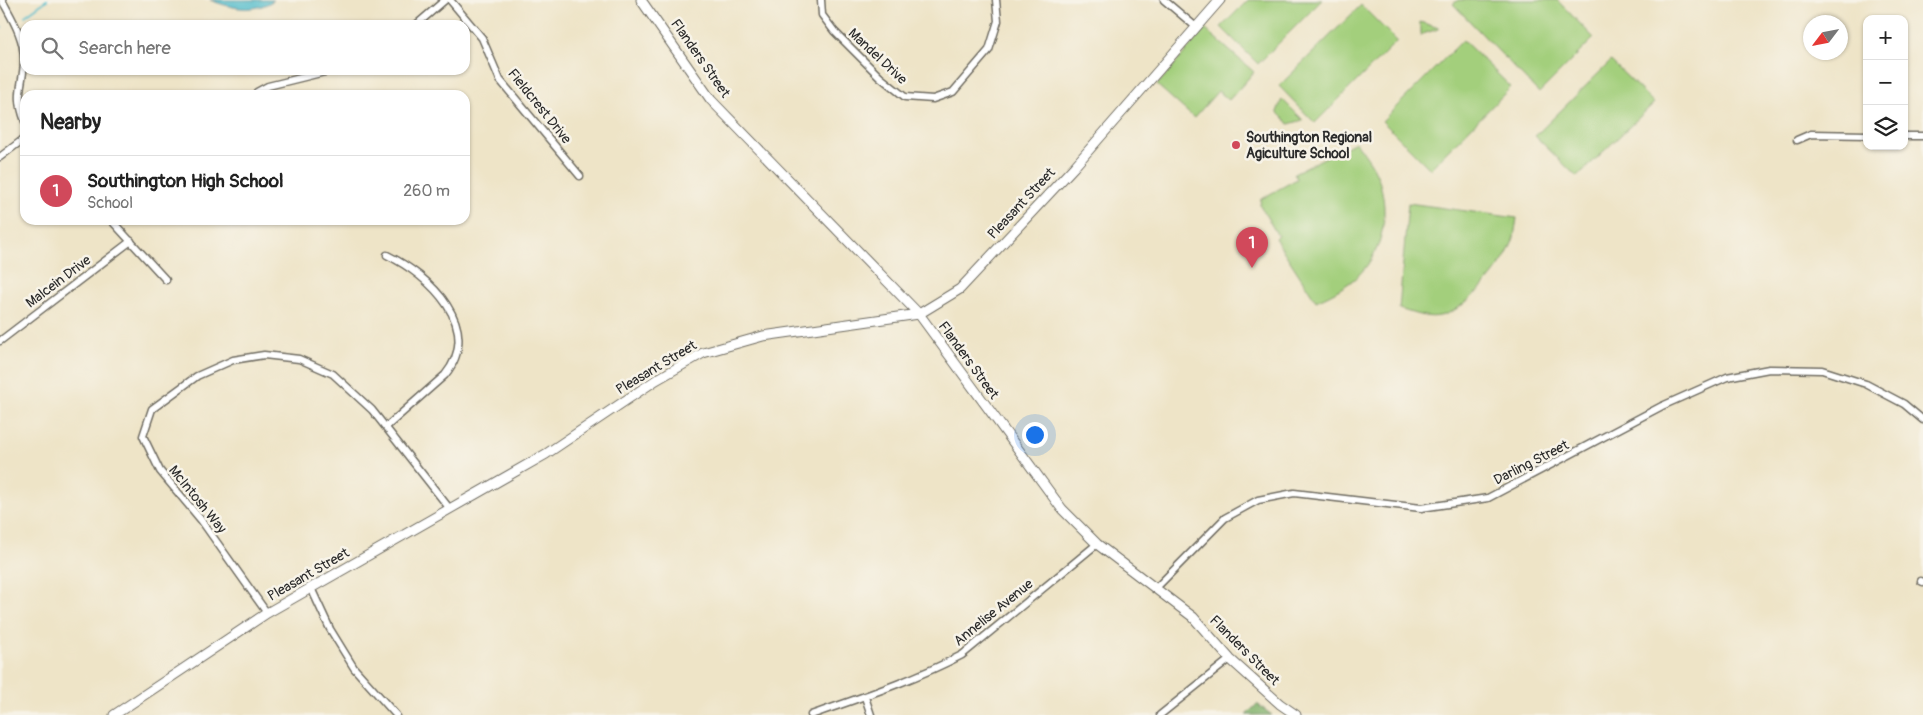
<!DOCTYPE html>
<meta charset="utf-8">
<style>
body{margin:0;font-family:Pangolin,sans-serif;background:#f2f2f2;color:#222}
.controls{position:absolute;right:15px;top:15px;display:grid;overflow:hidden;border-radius:10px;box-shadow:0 1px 4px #0004}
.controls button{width:45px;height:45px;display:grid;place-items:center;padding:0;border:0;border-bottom:1px solid #e0e0e0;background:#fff;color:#222;font:25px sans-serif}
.compass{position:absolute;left:1803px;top:15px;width:45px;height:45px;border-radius:50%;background:#fff;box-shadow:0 1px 4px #0004;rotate:238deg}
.you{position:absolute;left:1034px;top:434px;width:18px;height:18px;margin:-12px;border:4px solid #fff;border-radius:50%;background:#1a73e8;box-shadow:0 0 0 8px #1a73e833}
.badge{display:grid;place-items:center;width:32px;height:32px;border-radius:50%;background:#d1495b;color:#fff;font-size:16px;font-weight:700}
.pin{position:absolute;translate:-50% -41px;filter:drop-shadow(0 1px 2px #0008)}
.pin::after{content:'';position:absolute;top:26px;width:18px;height:15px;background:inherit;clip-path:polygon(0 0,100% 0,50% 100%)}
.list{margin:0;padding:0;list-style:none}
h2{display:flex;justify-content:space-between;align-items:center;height:65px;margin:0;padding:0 20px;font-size:21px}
h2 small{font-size:16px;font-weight:400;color:#767676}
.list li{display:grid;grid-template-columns:32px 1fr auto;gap:15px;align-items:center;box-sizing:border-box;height:70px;padding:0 20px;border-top:1px solid #e0e0e0}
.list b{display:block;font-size:19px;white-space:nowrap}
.list p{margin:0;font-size:16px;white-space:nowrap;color:#767676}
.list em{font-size:16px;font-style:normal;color:#767676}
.icon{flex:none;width:28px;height:28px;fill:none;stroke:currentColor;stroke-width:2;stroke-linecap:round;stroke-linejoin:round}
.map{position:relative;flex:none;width:1923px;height:715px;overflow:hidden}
.search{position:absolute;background:#fff;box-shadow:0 1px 4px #0004;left:20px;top:20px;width:450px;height:55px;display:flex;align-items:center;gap:12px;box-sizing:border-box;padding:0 18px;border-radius:15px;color:#767676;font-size:19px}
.panel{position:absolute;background:#fff;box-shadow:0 1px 4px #0004;left:20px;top:90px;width:450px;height:135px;border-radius:15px}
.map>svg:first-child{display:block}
.green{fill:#a3cf7c;stroke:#677d54}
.forest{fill:#82b26c;stroke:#566e4c}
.water{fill:#50bbcb;stroke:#3e737b}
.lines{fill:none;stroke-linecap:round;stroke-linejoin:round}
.stream{stroke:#50bbcb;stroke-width:2}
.minor-casing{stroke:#6f6c62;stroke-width:9}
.tertiary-casing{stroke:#6f6c62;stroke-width:11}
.minor{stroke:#fff;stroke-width:6}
.tertiary{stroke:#fff;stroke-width:9}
.poi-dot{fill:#d1495b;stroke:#f7f3e8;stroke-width:2}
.labels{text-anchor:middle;stroke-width:5;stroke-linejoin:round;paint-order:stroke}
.street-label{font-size:14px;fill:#2b2b2b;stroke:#f7f3e8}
.poi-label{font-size:14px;font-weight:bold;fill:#2b2b2b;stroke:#f7f3e8;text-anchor:start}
</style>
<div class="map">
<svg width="1923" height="715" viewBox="0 0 1923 715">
<rect width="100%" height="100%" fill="#f7f3e8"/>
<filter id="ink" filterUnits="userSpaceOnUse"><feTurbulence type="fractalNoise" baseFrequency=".02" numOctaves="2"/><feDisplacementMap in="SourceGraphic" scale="10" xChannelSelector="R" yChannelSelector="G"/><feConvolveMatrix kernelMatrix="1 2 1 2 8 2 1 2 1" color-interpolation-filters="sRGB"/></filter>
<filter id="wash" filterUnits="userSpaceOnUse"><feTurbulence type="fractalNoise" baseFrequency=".0096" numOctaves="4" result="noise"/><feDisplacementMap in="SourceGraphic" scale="20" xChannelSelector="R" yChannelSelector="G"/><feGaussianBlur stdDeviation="1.12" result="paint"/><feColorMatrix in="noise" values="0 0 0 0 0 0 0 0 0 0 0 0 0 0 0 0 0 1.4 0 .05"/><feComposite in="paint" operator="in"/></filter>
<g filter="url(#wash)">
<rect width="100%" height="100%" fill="#eee4c7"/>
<!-- green -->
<g class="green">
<path d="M1248,0H1322L1258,64L1221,27Z"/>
<path d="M1458,0H1557L1594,38L1539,93L1453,4Z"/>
<path d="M1361,5L1397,41L1315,123L1279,86Z"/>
<path d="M1420,22L1439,28L1438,29L1420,35Z"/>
<path d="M1205,29L1254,72L1229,100L1218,91L1194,118L1157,85Z"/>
<path d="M1463,40L1511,87L1430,169L1382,121Z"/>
<path d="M1611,61L1654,103L1577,177L1535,136Z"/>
<path d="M1282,99L1303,120L1289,124L1277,112Z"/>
<path d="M1356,142C1363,152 1372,163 1377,175C1393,215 1382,264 1343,287C1334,293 1325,297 1316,301L1275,238L1278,236L1260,205L1261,199L1297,179L1294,173Z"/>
<path d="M1408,203L1517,218C1516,224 1515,231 1514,237C1507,264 1470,306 1444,315C1429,320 1413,313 1399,309Z"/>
</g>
<!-- forest -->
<path class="forest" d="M1257,704L1272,715H1246Z"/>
<!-- water -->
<path class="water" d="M210,0H274C254,14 231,8 210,0Z"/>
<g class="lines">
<!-- stream -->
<g class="stream">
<path d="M25,16L47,0"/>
<path d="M0,28H2"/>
</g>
</g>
</g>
<g filter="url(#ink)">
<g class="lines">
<defs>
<g id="minor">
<path d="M2,0C12,19 24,37 24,59C24,84 14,93 25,121"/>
<path d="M450,0L482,38L500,80L580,176"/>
<path d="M821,0L822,15L834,31L880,77L905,97L933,99L953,92L989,50L998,21L996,0"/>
<path d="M1164,0L1196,27"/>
<path d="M416,25L445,0"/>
<path d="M257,92L268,86L333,70"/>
<path d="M1904,136H1923"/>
<path d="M1797,140L1811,134L1867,135"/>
<path d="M0,157L25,138"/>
<path d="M111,220L166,280"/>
<path d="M0,341L131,241"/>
<path d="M386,427L445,375C484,327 430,276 387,255"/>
<path d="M1921,581L1923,582"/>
<path d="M311,588L330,629L354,668L396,715"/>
<path d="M1156,588L1225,518L1258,500L1294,493L1421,508L1488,498L1662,406L1727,377L1769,369L1822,370L1866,384L1904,404L1923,420"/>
<path d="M267,613L201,520L160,471L143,436L152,409L197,376L233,360L264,355L299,359L333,374L372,410L450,509"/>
<path d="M865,697L871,715"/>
<path d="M811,715C862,697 914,680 962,655L1097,544"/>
<path d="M1160,715L1230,659"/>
</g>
<g id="tertiary">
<path d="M641,0L711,100L919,314L1062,509L1097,544L1193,617L1230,659L1280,704L1296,715"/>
<path d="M114,715L267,613L546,454L656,380L703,353L763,336L919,314L960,289L1074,167L1220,0"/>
</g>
</defs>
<!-- minor casing -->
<use href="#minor" class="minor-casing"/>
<!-- tertiary casing -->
<use href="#tertiary" class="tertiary-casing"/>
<!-- minor -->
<use href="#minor" class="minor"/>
<!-- tertiary -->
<use href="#tertiary" class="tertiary"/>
</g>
</g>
<!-- markers -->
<circle class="poi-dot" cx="1236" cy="145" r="5"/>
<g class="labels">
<!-- street labels -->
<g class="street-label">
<text transform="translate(878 56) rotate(43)" y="5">Mandel Drive</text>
<text transform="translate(701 58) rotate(55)" y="5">Flanders Street</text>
<text transform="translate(540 106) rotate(51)" y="5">Fieldcrest Drive</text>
<text transform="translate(1021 203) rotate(-47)" y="5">Pleasant Street</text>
<text transform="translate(58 281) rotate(-37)" y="5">Malcein Drive</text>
<text transform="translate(969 360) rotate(54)" y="5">Flanders Street</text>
<text transform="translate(656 367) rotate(-31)" y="5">Pleasant Street</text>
<text transform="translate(1531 462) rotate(-27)" y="5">Darling Street</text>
<text transform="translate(198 499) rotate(51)" y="5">McIntosh Way</text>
<text transform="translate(308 574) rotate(-30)" y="5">Pleasant Street</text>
<text transform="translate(993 612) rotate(-39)" y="5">Annelise Avenue</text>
<text transform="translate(1245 650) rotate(45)" y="5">Flanders Street</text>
</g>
<!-- poi labels -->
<g class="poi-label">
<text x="1246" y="142">Southington Regional<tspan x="1246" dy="16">Agiculture School</tspan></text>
</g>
</g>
</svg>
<div class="controls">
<button>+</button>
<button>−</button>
<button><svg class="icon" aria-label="layers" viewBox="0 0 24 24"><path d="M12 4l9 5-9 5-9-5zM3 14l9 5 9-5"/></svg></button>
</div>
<svg class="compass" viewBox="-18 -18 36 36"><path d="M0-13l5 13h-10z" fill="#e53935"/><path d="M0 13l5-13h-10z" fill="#767676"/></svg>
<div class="you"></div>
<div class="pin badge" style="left:1252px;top:268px">1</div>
<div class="search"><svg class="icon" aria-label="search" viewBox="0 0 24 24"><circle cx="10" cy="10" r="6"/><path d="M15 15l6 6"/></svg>Search here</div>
<section class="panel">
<h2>Nearby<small></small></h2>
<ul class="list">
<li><span class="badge">1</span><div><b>Southington High School</b><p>School</p></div><em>260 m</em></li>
</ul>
</section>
</div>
